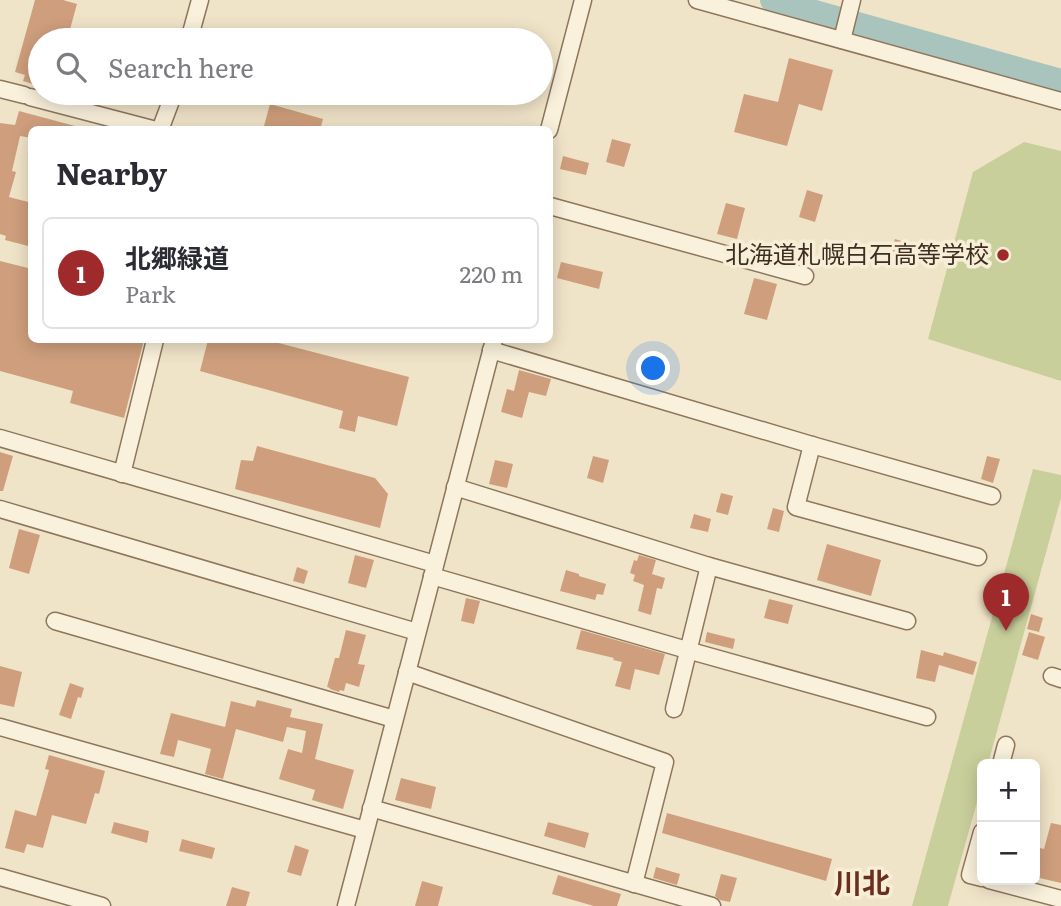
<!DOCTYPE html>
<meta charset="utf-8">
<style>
body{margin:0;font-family:Literata,"Noto Sans JP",serif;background:#f2f2f3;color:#2b2b33}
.controls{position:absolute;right:21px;bottom:21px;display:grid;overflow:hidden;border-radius:10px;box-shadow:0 4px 18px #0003}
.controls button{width:63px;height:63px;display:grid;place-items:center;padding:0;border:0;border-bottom:2px solid #e1e1e2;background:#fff;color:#2b2b33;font:35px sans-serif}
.you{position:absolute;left:654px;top:369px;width:24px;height:24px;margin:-18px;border:5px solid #fff;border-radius:50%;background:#1a73e8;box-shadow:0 0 0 10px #1a73e833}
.badge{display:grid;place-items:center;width:46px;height:46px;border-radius:50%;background:#9e2a2b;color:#fff;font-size:23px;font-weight:700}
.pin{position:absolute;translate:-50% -58px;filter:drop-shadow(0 2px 4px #0008)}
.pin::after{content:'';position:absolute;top:37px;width:24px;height:21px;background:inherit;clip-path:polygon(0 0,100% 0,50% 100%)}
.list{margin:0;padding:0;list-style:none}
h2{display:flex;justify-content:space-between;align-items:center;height:91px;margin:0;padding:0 28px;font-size:30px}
h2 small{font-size:23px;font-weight:400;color:#7c7c81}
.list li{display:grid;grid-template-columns:46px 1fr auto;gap:21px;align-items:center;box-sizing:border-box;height:112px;margin:0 14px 14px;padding:0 14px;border:2px solid #e1e1e2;border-radius:10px}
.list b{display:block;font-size:26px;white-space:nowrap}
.list p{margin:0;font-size:23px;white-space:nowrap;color:#7c7c81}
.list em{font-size:23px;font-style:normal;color:#7c7c81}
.icon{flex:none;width:38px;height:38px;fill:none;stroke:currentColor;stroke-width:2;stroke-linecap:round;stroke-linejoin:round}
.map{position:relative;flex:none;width:1061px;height:906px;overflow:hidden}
.search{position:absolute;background:#fff;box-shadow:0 4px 18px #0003;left:28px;top:28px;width:525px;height:77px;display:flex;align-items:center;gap:18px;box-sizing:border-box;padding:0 24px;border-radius:38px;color:#7c7c81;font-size:26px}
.panel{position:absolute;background:#fff;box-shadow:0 4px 18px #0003;left:28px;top:126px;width:525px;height:217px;border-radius:10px}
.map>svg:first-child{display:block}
.green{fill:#c9cf9b}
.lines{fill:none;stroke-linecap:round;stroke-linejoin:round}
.river{stroke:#a9c4bc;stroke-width:24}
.building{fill:#cf9f7d}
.minor-casing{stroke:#8d765c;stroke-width:19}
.minor{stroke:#faf1dc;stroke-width:16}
.poi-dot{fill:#9e2a2b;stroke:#f7eed8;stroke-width:2.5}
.labels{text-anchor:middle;stroke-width:7;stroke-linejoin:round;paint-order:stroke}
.poi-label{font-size:24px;fill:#3d2e20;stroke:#f7eed8;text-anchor:end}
.quarter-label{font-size:28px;font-weight:bold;fill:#6b2e1e;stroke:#f7eed8}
</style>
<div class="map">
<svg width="1061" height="906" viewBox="0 0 1061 906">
<rect width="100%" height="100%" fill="#f0e4c8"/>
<!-- green -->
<g class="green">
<path d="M1024,142L1061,151V381L928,339L973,172Z"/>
<path d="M1033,469L1061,475V498L988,764H982V784L948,906H912Z"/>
</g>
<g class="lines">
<!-- river -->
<path class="river" d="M772,0L1061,81"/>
</g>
<!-- building -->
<g class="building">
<path d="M35,0H63L77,4L67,40H40V86L23,81L25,75L15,72Z"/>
<path d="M789,58L833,70L822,111L799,104L787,146L734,132L744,94L778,102Z"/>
<path d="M270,104L323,119L320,130H276L264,126Z"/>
<path d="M19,111L75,126V130H32V138L20,136L12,171L16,172L9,197L32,203V247L5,240L6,236L0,234V123L15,125Z"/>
<path d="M612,139L631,144L624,167L606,162Z"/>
<path d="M563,156L589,163L586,175L560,169Z"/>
<path d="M807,190L823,195L815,222L799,217Z"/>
<path d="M726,203L745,208L737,239L717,234Z"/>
<path d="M895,239L917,246L912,262L890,255Z"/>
<path d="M0,261L32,269V340H144L124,418L70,403L73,391L0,371Z"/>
<path d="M561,262L603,272L599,289L557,278Z"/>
<path d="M754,278L777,284L767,320L744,314Z"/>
<path d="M208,340H267L409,377L397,426L358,416L355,432L339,428L343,411L200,371Z"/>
<path d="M519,370L551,379L546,396L529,392L522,418L501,412L507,389L514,391Z"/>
<path d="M257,446L375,478L388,494L380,528L235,489L241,460L253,461Z"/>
<path d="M0,452L13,456L3,491H0Z"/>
<path d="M593,456L609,460L603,483L587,478Z"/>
<path d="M987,456L1000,459L993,483L981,479Z"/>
<path d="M495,460L513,464L507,488L489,484Z"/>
<path d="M721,493L733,496L728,515L716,512Z"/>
<path d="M773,508L784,511L779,532L767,529Z"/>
<path d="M694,514L711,519L708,532L690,528Z"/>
<path d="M19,529L40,535L29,574L9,568Z"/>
<path d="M827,544L881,560L871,596L817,580Z"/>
<path d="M355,555L374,560L366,588L348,583Z"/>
<path d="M639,555L656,560L652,574L665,578L662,589L657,588L651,615L638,611L644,585L633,581L635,575L630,573L634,560L637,561Z"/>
<path d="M297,567L308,571L304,584L293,581Z"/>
<path d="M566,570L579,574V576L606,584L603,595L597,594L595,600L560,591Z"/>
<path d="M466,598L480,601L474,624L461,621Z"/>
<path d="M769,599L793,605L788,624L764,618Z"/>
<path d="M1031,614L1043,618L1039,632L1027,629Z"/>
<path d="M346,630L366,635L358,664L365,665L359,687L346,683L344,691L340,690L339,692L330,689V688L327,687L335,658H339Z"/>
<path d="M581,630L665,654L659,675L635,669L630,690L615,686L622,662L613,660L614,658L576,649Z"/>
<path d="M707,632L735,639L733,649L705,642Z"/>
<path d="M1029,632L1045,637L1038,660L1022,655Z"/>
<path d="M921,650L943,656L944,652L977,662L973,675L939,665L935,682L916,678Z"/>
<path d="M0,666L22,672L14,707L0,704Z"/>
<path d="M70,683L84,688L81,698L78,697L71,719L59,715Z"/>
<path d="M257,700L292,709L290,717L323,724L315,759L354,770L343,809L312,800L315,790L279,779L288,749L302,753L306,731L287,727L283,742L236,729L223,779L205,774L211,749L178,740L174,757L160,754L171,713L225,727L231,701L255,707Z"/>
<path d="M49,755L105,771L99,794L95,793L86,824L52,815L43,848L27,844L24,853L5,848L15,810L36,816L49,770L45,769Z"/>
<path d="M401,778L436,787L431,809L395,800Z"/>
<path d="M667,813L832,859L826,881L662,833Z"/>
<path d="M114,822L149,831L147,843L111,833Z"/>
<path d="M548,822L589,833L585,848L544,836Z"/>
<path d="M1051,823L1061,825V883L1035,877V869L1040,848L1044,849Z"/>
<path d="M182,839L215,848L212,859L179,851Z"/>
<path d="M295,845L309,850L301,876L287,872Z"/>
<path d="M656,867L680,874L677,885L653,878Z"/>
<path d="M721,874L737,878L730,902L720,900L715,896Z"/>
<path d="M558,875L621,894L617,906H594L552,894Z"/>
<path d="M422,881L443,887L438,906H415Z"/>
<path d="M232,887L250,892L246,906H226Z"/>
</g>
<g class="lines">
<defs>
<g id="minor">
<path d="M697,0L1061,101"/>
<path d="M189,40L200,0"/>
<path d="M842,40L852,0"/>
<path d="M0,89L24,95"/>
<path d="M30,97L156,130"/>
<path d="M160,130L174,93"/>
<path d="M549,130L583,0"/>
<path d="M550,206L805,276"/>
<path d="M491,350L812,445L992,496"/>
<path d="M0,438L435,564"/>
<path d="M812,445L796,507L978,557"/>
<path d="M122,474L155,340"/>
<path d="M455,487L709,566L907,621"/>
<path d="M0,509L417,632"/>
<path d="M432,576L687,650L927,717"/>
<path d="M55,621L394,719"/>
<path d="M407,672L665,762L634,884"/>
<path d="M1052,676L1061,679"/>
<path d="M674,709L709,566"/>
<path d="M0,727L365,830"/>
<path d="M1001,764L1006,745"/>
<path d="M371,808L712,906"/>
<path d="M982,832L970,875L982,878"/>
<path d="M0,877L102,906"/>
<path d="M989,880L1061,899"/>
<path d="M346,906L494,340"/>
</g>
</defs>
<!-- minor casing -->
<use href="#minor" class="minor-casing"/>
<!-- minor -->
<use href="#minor" class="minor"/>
</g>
<!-- markers -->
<circle class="poi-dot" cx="1003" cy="255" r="7"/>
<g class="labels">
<!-- poi labels -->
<g class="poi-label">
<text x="989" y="263">北海道札幌白石高等学校</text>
</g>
<!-- quarter labels -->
<g class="quarter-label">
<text x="862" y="893">川北</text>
</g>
</g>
</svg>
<div class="controls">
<button>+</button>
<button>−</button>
</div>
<div class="you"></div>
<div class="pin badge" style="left:1006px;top:631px">1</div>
<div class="search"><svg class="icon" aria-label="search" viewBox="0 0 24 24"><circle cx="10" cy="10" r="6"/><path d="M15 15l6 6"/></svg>Search here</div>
<section class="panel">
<h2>Nearby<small></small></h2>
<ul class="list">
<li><span class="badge">1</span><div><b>北郷緑道</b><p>Park</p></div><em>220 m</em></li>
</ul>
</section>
</div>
